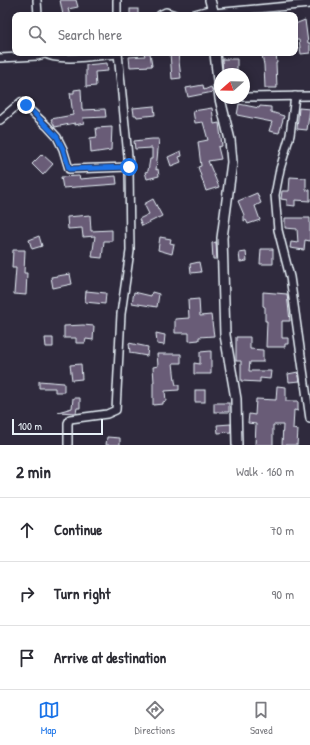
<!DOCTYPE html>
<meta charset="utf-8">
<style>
body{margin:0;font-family:"Patrick Hand",sans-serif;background:#f2f2f3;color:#2b2b33}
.compass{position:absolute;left:214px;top:68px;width:36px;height:36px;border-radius:50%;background:#fff;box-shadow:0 2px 10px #0003;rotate:250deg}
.scale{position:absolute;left:12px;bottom:10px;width:91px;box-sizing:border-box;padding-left:4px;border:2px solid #e8f1f8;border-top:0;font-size:11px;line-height:14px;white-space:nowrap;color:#e8f1f8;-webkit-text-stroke:3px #2f2a3d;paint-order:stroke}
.stop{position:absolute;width:12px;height:12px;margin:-9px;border:3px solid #1a73e8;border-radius:50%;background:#fff}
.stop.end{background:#1a73e8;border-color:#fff;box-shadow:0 1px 4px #0008}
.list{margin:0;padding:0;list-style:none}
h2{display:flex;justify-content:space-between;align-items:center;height:52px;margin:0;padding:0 16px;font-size:17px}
h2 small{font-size:13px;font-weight:400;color:#7c7c81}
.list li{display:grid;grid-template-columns:26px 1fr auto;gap:12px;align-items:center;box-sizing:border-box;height:64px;padding:0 16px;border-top:1px solid #e1e1e2}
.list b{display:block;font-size:15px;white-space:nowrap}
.list em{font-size:13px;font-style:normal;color:#7c7c81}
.icon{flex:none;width:22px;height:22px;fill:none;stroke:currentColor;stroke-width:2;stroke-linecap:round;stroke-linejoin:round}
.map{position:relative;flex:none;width:310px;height:445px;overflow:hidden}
.search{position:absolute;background:#fff;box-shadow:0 2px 10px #0003;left:12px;right:12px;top:12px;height:44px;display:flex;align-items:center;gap:10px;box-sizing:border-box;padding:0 14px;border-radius:8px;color:#7c7c81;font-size:15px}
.sheet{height:244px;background:#fff}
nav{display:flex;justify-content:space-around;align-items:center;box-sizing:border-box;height:56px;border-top:1px solid #e1e1e2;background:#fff;font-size:11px;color:#7c7c81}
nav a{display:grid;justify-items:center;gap:2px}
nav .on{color:#1a73e8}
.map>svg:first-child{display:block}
.building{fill:#695b77;stroke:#e8f1f8}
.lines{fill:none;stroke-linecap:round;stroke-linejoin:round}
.minor-casing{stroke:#e8f1f8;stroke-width:10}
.tertiary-casing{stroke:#e8f1f8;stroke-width:12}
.minor{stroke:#2f2a3d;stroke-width:7}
.tertiary{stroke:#2f2a3d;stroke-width:9}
.route{stroke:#1a73e8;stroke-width:5}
</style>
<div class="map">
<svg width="310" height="445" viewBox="0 0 310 445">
<rect width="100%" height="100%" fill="#2f2a3d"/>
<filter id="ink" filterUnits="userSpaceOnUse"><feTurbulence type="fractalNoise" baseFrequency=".025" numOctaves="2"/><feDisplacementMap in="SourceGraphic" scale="8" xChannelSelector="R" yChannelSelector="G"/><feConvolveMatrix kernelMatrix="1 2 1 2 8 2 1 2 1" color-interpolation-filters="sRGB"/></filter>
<g filter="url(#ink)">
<!-- building -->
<g class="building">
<path d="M60,0H76L78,7L68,9L70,15H63Z"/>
<rect x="130" y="9" width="8" height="6"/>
<path d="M305,20L308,43H310V53L301,54L299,40H295V24Z"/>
<path d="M144,53H150L152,66L130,67L129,57L145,56Z"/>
<path d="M170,53H178L181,78L172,79Z"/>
<path d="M276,53L277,63H276L277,88H265L264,65L262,55Z"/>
<path d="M222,59H237V74H223Z"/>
<path d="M107,63L108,71L95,72L96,86L86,87V65Z"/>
<path d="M203,85L204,90L211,87L213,92L188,97L186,88Z"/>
<path d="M81,89L82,110L105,109L106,117L83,118L84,123L75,125V123L55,127L51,119L73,115L70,93H74V90Z"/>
<path d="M239,104L259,108L260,106L271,107V112L284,116L279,133L269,131L272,122L237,115Z"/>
<path d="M154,106L155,115L137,117L136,115H134L133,108Z"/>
<path d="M212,108L214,124L219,123L222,146L218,147L221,159L208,161L219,187L206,191L198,167L201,166L198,142L208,140L203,122L195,123L193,111Z"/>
<path d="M299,108L310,109L307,130L297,129Z"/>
<path d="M112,127L111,150L91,153L90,138L97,137L96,128Z"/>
<path d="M152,139H159L156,170L158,169L159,176L147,179L145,172L148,171L150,159H152V148L135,149L134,141Z"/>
<path d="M181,151L182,156L179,157L181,162L171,166L168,157Z"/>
<path d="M42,154L53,164L43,175L32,164Z"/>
<path d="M79,176L80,179L116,176L117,184L63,188L61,177Z"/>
<path d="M290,177L306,178V190H310V201L295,200V206L287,205V200L281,199L282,191H289Z"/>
<path d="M257,193L261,203L255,206L260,220L248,224L246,220L244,221V215L238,201Z"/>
<path d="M153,199L162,216L142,226L139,219L149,214L144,204Z"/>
<path d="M90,215L91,231L112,230V241H104L102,258L92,257L95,236L83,237L82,228L68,229L67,217Z"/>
<path d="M285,218H310V241L305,240L304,250L290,248L291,242L298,243L297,229L285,228Z"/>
<path d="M39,236L42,246L32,249L29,240Z"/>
<path d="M160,237L171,239L170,243L174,244L172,254L158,250Z"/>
<path d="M216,242L217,259H213L212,243Z"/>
<path d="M261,249H273V264H260Z"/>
<path d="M13,250H25L24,273H27L26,295L14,294L16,268H12Z"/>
<path d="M246,252L247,261L240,262L239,253Z"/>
<path d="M199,262L201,272L191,273L190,264Z"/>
<path d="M70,274L72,284L53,288L51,277Z"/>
<path d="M86,291L106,293L105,304L85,302Z"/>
<path d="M134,292L151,296L152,292L159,294L157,307L132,303Z"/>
<path d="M263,292L287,294L290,321H282V338H288V344H285V347H266L267,321H265V307L263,306Z"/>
<path d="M199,299L200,316L211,315L214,336L199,337V340L189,341V333H175V319L189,318L188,300Z"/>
<path d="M83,325L94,326L93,340L86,339L85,343H76V338H64V326Z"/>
<path d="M156,333L165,335L164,345L157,344Z"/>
<path d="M236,337H250V349L263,350V362H250L249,371H271L270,379L260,378V382L241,381V361H236Z"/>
<path d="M45,338H53V347H46Z"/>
<path d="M129,343L148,347L147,356L130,353Z"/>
<path d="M211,351V374H194V363L200,364V352Z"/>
<path d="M157,354H181V363H173L175,381L176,385H179V390L165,391L166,401L163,402V404L153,405V382H154L153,367L158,366Z"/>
<path d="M81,364L82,379L72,380L70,365Z"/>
<path d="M298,372L300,381L289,382L288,374Z"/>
<path d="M39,381L64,383V392H55V388H39Z"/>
<path d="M277,386L286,387V401H298V411L294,410L293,429L298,430L297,445H282L283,425H273V445H255L256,424L248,423L249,414L255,415L256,399L276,400Z"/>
<rect x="195" y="390" width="10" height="12"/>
<path d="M73,398H80V408H77L76,413L58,412L72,408Z"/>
<rect x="214" y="403" width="15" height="9"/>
<path d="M231,424V432L218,433L217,425Z"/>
<path d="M107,437L120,438V445H106Z"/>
</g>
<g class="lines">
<defs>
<g id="minor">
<path d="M37,0L38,15"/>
<path d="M117,0V15"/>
<path d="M214,13L310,4"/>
<path d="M160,15L166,12L175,15"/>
<path d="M191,15L213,9"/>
<path d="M44,53C58,63 101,55 118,54"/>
<path d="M0,58L37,56L45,54"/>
<path d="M295,96L290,135L280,169L275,195L278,230L290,277L310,419"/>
<path d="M244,97L310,96"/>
<path d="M0,120L21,102L47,126L57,137L63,149L69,169L129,167"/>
<path d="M68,445V423L70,419L107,414L116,410L121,314L130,251L129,167L118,53"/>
</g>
<g id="tertiary">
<path d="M210,0L214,15"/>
<path d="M215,53L220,99L230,140L232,162L222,238L225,335L236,399L237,445"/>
</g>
</defs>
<!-- minor casing -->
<use href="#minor" class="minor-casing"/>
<!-- tertiary casing -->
<use href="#tertiary" class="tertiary-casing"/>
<!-- minor -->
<use href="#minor" class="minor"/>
<!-- tertiary -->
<use href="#tertiary" class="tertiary"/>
</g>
</g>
<g class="lines" filter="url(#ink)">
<!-- route -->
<path class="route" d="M26,105L57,137L63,149L69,169L129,167"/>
</g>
</svg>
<svg class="compass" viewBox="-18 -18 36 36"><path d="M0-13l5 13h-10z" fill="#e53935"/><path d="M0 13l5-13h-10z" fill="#7c7c81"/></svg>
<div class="scale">100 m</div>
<div class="stop" style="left:129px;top:167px"></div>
<div class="stop end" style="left:26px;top:105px"></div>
<div class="search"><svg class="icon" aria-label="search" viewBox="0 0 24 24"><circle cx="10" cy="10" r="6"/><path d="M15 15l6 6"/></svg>Search here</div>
</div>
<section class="sheet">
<h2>2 min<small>Walk · 160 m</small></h2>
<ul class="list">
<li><svg class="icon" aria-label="ahead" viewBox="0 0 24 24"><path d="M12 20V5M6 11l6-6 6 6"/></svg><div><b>Continue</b></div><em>70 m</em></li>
<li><svg class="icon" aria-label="right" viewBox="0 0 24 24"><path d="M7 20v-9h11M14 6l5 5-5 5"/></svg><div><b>Turn right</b></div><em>90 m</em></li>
<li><svg class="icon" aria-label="arrive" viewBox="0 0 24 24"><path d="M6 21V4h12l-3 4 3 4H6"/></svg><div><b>Arrive at destination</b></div></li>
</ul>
</section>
<nav>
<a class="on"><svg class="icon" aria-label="map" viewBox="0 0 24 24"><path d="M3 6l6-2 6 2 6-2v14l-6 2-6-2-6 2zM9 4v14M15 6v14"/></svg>Map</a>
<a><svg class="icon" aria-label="directions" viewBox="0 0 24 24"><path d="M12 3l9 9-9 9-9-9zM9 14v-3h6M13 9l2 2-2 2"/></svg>Directions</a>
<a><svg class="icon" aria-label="saved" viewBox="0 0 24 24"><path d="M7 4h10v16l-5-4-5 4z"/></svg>Saved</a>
</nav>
